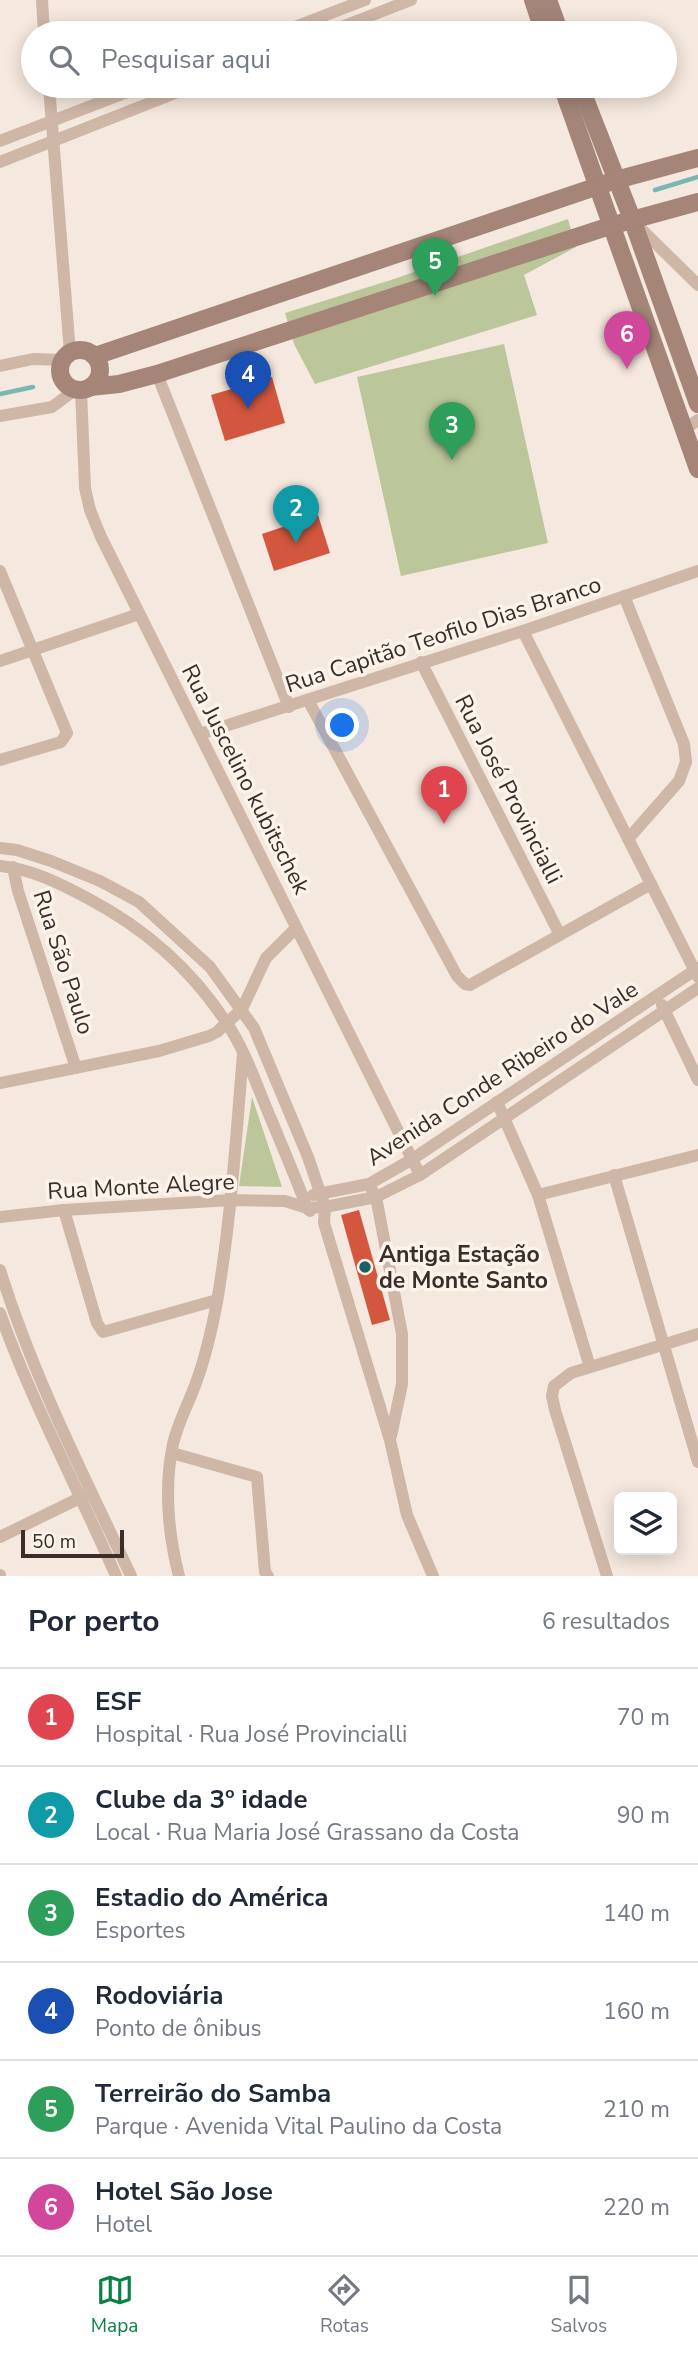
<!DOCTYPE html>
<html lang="pt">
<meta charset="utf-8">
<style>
body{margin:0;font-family:"Nunito Sans",sans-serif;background:#f6f6f7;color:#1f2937}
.controls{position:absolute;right:21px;bottom:21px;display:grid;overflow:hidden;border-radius:10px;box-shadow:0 4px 18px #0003}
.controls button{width:63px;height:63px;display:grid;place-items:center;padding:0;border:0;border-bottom:2px solid #e0e1e3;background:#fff;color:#1f2937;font:35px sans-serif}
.scale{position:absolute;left:21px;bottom:18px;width:103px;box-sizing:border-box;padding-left:7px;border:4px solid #3b2d29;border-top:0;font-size:19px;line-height:24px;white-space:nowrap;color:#3b2d29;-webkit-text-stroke:5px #fcf3eb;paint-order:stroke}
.you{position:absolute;left:343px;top:726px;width:24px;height:24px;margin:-18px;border:5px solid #fff;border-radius:50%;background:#1a73e8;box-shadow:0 0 0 10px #1a73e833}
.badge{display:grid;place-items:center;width:46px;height:46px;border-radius:50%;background:#0b8043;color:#fff;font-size:23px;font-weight:700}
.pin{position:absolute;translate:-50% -58px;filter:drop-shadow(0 2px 4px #0008)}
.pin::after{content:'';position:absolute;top:37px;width:24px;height:21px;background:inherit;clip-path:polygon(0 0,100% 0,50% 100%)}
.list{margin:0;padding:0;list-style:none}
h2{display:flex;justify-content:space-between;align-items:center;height:91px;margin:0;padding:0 28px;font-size:30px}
h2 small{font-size:23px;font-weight:400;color:#747a83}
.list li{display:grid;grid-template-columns:46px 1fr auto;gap:21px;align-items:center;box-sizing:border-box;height:98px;padding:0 28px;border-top:2px solid #e0e1e3}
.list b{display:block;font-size:26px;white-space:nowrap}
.list p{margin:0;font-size:23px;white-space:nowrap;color:#747a83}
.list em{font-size:23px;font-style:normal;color:#747a83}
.icon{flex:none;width:38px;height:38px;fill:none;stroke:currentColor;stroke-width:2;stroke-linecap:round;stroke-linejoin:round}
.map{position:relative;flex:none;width:698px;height:1576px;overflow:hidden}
.search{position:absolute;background:#fff;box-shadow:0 4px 18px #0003;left:21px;right:21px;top:21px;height:77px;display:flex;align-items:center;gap:18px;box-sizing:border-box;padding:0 24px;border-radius:38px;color:#747a83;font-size:26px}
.sheet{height:679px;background:#fff}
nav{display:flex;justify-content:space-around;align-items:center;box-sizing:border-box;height:98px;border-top:2px solid #e0e1e3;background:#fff;font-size:19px;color:#747a83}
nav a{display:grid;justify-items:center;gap:4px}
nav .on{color:#0b8043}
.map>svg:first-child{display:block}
.green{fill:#bbc79b}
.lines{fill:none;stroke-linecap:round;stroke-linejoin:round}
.stream{stroke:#79b6b4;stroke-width:4.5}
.building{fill:#d3573e}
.street{stroke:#cfb7a8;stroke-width:12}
.secondary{stroke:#a48578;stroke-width:18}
.poi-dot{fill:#196262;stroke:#fcf3eb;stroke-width:2.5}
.labels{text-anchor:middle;stroke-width:7;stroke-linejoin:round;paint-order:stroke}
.street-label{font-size:23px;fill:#3b2d29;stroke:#fcf3eb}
.poi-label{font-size:23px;font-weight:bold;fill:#3b2d29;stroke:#fcf3eb;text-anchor:start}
</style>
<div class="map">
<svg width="698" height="1576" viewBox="0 0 698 1576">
<rect width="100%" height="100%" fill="#f5e8de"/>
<!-- green -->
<g class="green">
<path d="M568,219L576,247L524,275L537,315L315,384L294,344L285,313L394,279Z"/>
<path d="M504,344L548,543L401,576L357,377Z"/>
<path d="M252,1097L282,1187L239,1186Z"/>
</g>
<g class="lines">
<!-- stream -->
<g class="stream">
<path d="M655,190L698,177"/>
<path d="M0,394L33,387"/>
</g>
</g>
<!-- building -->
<g class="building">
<path d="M272,377L285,423L225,441L211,395Z"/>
<path d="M318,515L330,553L274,571L262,534Z"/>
<path d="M359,1210L390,1320L372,1325L341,1215Z"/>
</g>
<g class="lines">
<!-- street -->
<g class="street">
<path d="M42,0L44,33"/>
<path d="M279,33L365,0"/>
<path d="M326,33L411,0"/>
<path d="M49,86L70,353"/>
<path d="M0,141L143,86"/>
<path d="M0,162L193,86"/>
<path d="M637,225L698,285"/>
<path d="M0,366L33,359L63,360"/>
<path d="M157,374L289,707"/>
<path d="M81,390L85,488L90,510L101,537L420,1175"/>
<path d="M0,416L52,407L76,389"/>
<path d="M684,430L698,420"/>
<path d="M0,571L67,733L61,742L0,760"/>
<path d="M624,596L684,744L686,762L679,781L628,839"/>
<path d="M523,631L698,977"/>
<path d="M0,661L139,614"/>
<path d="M421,662L560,935"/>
<path d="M308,700L457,976L465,984L470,985L651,884"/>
<path d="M200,734L523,631L698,571"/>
<path d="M0,848L17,850L51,861L100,881L139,902L210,967L254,1028L308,1157L325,1207L324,1223L390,1440L407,1515L433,1576"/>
<path d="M0,866C32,869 61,884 89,899C146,929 191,969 226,1022C246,1051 257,1087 271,1119C283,1148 296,1178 307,1208L310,1211"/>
<path d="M13,867L18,891L76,1068"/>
<path d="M662,1005L698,1080"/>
<path d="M0,1083L159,1051L209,1036L217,1032L242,1009L266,958L296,928"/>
<path d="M497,1102L538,1195L590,1367"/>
<path d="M614,1175L698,1462"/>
<path d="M372,1190L376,1197L402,1334V1384L391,1436"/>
<path d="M313,1195L369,1184L411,1160L698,968"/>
<path d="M538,1195L698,1155"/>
<path d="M64,1210L97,1323L103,1332L217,1300"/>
<path d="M0,1217L64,1210L231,1200L285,1201L307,1208L325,1207L376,1197L420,1175L698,988"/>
<path d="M0,1270C33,1376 84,1476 131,1576"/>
<path d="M0,1313C32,1403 78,1488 116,1576"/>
<path d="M172,1453L257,1477L265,1572L268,1576"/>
<path d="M0,1537L88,1494"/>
<path d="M0,1575V1576"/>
<path d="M179,1576C168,1534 164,1486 173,1444C178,1422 190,1401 197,1380C206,1355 212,1328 217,1302C231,1220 236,1137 243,1054"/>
<path d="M607,1576L555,1410L552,1396L554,1386L571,1373L698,1334"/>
</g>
<!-- secondary -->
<g class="secondary">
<path d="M533,0L544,33"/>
<path d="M548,0L560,33"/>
<path d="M562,86L698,469"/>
<path d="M580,86L632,219L698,404"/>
<circle cx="80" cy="370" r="20"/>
<path d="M95,356L616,180L698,158"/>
<path d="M90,387L119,384L157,374L610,226L698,202"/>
</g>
</g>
<!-- markers -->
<circle class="poi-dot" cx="365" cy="1267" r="7"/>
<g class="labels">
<!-- street labels -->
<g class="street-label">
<text transform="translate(443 634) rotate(-18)" y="8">Rua Capitão Teofilo Dias Branco</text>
<text transform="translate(246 779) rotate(63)" y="8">Rua Juscelino kubitschek</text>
<text transform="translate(509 789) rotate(63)" y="8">Rua José Provincialli</text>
<text transform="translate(64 962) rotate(72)" y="8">Rua São Paulo</text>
<text transform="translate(502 1073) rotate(-33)" y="8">Avenida Conde Ribeiro do Vale</text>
<text transform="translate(141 1186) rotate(-3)" y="8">Rua Monte Alegre</text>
</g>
<!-- poi labels -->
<g class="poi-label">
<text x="379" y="1262">Antiga Estação<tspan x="379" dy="26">de Monte Santo</tspan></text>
</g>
</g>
</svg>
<div class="controls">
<button><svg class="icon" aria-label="layers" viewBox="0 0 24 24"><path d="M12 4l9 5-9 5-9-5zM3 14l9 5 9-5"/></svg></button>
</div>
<div class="scale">50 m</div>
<div class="you"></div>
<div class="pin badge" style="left:444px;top:824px;background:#e0444e">1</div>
<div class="pin badge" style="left:296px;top:543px;background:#0f9aa8">2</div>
<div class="pin badge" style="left:452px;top:460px;background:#2e9e5b">3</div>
<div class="pin badge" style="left:248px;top:409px;background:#1a4fb4">4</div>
<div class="pin badge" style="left:435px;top:296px;background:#2e9e5b">5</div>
<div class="pin badge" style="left:627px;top:369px;background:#d1479c">6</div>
<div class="search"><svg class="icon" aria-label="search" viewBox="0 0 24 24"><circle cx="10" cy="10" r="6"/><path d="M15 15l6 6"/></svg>Pesquisar aqui</div>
</div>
<section class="sheet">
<h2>Por perto<small>6 resultados</small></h2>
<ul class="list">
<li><span class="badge" style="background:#e0444e">1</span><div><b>ESF</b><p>Hospital · Rua José Provincialli</p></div><em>70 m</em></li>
<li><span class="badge" style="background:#0f9aa8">2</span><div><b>Clube da 3º idade</b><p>Local · Rua Maria José Grassano da Costa</p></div><em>90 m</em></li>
<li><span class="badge" style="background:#2e9e5b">3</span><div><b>Estadio do América</b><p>Esportes</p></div><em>140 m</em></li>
<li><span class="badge" style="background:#1a4fb4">4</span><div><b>Rodoviária</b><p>Ponto de ônibus</p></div><em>160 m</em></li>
<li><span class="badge" style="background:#2e9e5b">5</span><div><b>Terreirão do Samba</b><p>Parque · Avenida Vital Paulino da Costa</p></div><em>210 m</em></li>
<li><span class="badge" style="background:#d1479c">6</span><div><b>Hotel São Jose</b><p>Hotel</p></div><em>220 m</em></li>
</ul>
</section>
<nav>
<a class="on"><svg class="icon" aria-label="map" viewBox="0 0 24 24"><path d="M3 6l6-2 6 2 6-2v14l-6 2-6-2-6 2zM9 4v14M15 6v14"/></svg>Mapa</a>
<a><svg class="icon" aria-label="directions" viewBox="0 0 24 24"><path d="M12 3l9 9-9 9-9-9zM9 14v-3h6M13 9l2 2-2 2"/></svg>Rotas</a>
<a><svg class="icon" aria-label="saved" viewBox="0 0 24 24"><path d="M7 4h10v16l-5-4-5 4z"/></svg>Salvos</a>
</nav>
